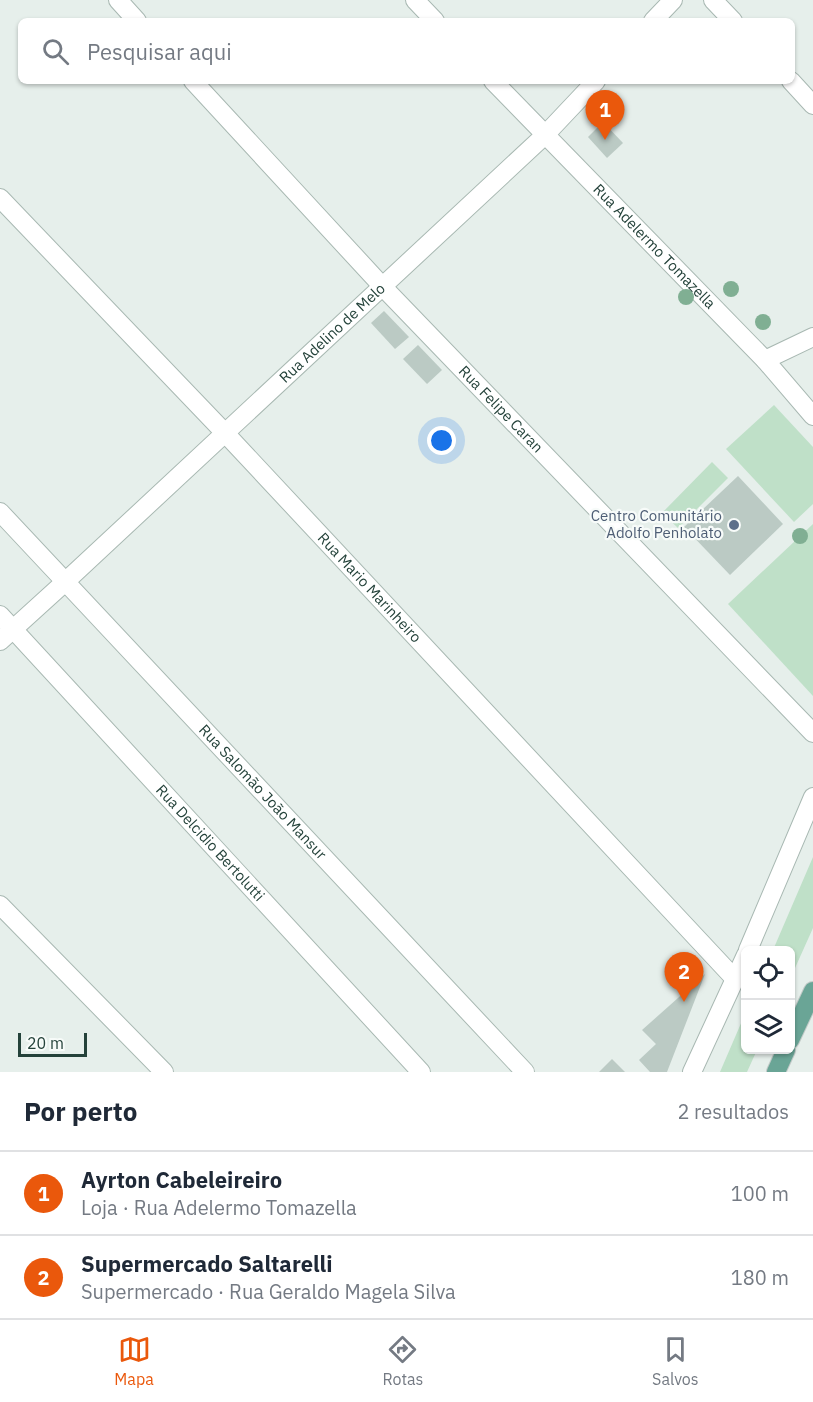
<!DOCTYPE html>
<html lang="pt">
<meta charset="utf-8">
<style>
body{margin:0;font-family:"IBM Plex Sans",sans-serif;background:#f2f2f3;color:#1f2937}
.controls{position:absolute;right:18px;bottom:18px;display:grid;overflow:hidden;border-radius:9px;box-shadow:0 2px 4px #0004}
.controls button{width:54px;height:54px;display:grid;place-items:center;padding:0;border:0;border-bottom:2px solid #e0e1e3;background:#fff;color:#1f2937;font:30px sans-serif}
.scale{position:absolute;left:18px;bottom:15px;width:69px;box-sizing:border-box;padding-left:6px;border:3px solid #24423a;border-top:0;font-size:16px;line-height:21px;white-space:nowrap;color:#24423a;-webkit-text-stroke:4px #f7fbf9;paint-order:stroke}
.you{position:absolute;left:442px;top:441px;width:21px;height:21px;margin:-15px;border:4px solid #fff;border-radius:50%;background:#1a73e8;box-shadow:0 0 0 9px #1a73e833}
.badge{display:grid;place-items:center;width:39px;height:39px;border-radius:50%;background:#ea580c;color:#fff;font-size:20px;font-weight:700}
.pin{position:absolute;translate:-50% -50px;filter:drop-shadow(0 2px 3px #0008)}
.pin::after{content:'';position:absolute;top:32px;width:21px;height:18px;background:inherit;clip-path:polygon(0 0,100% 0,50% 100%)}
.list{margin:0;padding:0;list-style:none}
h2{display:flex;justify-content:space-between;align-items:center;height:78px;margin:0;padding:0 24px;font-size:26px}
h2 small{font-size:20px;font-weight:400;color:#747a83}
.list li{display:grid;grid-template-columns:39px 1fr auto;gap:18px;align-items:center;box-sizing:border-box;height:84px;padding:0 24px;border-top:2px solid #e0e1e3}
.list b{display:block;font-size:22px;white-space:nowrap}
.list p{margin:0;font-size:20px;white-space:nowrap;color:#747a83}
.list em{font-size:20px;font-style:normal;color:#747a83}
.icon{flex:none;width:33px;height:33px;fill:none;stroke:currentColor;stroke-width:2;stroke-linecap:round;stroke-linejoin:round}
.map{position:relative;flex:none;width:813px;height:1072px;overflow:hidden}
.search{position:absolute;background:#fff;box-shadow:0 2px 4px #0004;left:18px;right:18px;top:18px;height:66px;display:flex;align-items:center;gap:15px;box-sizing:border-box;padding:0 21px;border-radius:9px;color:#747a83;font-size:22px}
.sheet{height:246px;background:#fff}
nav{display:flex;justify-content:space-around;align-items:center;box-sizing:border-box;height:84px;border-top:2px solid #e0e1e3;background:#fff;font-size:16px;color:#747a83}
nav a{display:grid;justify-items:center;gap:3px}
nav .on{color:#ea580c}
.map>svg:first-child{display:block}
.green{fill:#bfe0c8}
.building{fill:#bbcac4}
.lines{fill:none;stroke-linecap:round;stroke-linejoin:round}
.minor-casing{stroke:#a8b8b2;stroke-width:20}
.major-casing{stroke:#c2cac8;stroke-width:20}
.minor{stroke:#fff;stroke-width:18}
.major{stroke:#6aa596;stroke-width:18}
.tree{fill:#80af93}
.service-dot{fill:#5c6f8a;stroke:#f7fbf9;stroke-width:2}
.labels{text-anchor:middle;stroke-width:4.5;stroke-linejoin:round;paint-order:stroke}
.street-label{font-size:15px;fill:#24423a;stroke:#f7fbf9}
.service-label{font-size:15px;fill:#4e5e75;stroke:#f7fbf9;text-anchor:end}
</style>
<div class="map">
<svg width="813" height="1072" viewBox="0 0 813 1072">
<rect width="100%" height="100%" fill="#e6efeb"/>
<!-- green -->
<g class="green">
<path d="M774,405L813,447V504L794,522L726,449Z"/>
<path d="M712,462L728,478L678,528L662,513Z"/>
<path d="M813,524V696L728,604Z"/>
<path d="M813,857V928L791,977L790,950H773Z"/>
<path d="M745,1014L746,1050H757L747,1072H720Z"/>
</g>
<!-- building -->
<g class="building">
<path d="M603,122L623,143L607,158L588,137Z"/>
<path d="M384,311L409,337L395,349L371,323Z"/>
<path d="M418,345L442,370L427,384L403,359Z"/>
<path d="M738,476L783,524L730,575L684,527Z"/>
<path d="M705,974L667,1072H650L639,1060L656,1044L642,1030Z"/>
<path d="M612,1059L625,1072H599Z"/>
</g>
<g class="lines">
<defs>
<g id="minor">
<path d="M118,0L137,21"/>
<path d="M415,0L435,21"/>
<path d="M713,0L733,21"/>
<path d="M653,21L673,0"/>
<path id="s1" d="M193,81L383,287L813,733"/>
<path id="s2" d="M493,81L765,360L813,416"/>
<path d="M791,81L813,105"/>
<path id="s3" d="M0,198L225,433L735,979"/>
<path d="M765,360L813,337"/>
<path id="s4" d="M0,512L525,1072"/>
<path id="s5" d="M0,615L421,1072"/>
<path id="s6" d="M0,641L65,582L545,135L596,81"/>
<path d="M0,905L164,1072"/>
<path d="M748,950L813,797"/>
<path d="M692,1072L746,955"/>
</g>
<g id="major">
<path d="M790,1040L813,991"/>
<path d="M776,1072L786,1050"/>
</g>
</defs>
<!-- minor casing -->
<use href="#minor" class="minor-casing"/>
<!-- major casing -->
<use href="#major" class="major-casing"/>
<!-- minor -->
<use href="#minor" class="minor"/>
<!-- major -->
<use href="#major" class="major"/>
</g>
<!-- trees -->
<g class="tree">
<circle cx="731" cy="289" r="8"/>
<circle cx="686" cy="297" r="8"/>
<circle cx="763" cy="322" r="8"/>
<circle cx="800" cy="536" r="8"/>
</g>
<!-- markers -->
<circle class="service-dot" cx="734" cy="525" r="6"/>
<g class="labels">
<!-- street labels -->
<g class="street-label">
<text dy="5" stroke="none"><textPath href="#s2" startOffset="231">Rua Adelermo Tomazella</textPath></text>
<text dy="5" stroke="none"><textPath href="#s6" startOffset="453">Rua Adelino de Melo</textPath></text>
<text dy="5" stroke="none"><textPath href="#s1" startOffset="450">Rua Felipe Caran</textPath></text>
<text dy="5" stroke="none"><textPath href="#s3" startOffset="537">Rua Mario Marinheiro</textPath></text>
<text dy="5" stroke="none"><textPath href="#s4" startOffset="384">Rua Salomão João Mansur</textPath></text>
<text dy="5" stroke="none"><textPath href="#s5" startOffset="310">Rua Delcidio Bertolutti</textPath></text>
</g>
<!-- service labels -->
<g class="service-label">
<text x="722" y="521">Centro Comunitário<tspan x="722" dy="17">Adolfo Penholato</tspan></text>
</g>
</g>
</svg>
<div class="controls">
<button><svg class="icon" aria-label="locate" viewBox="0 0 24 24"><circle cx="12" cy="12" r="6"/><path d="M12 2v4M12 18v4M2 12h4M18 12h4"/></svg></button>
<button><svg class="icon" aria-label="layers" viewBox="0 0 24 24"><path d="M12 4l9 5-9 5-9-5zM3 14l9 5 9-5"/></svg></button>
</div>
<div class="scale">20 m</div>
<div class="you"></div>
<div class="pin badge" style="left:605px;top:140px">1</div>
<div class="pin badge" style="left:684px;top:1002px">2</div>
<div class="search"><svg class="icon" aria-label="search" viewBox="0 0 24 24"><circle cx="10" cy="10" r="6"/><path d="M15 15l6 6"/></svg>Pesquisar aqui</div>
</div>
<section class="sheet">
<h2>Por perto<small>2 resultados</small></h2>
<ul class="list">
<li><span class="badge">1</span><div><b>Ayrton Cabeleireiro</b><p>Loja · Rua Adelermo Tomazella</p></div><em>100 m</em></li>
<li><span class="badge">2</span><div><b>Supermercado Saltarelli</b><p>Supermercado · Rua Geraldo Magela Silva</p></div><em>180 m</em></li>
</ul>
</section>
<nav>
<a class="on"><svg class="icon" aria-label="map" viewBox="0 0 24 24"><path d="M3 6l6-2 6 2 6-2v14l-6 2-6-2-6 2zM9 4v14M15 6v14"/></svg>Mapa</a>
<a><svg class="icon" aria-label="directions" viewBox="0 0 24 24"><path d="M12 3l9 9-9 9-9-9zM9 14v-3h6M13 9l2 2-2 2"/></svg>Rotas</a>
<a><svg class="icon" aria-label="saved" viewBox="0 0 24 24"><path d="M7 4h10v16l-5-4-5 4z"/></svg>Salvos</a>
</nav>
